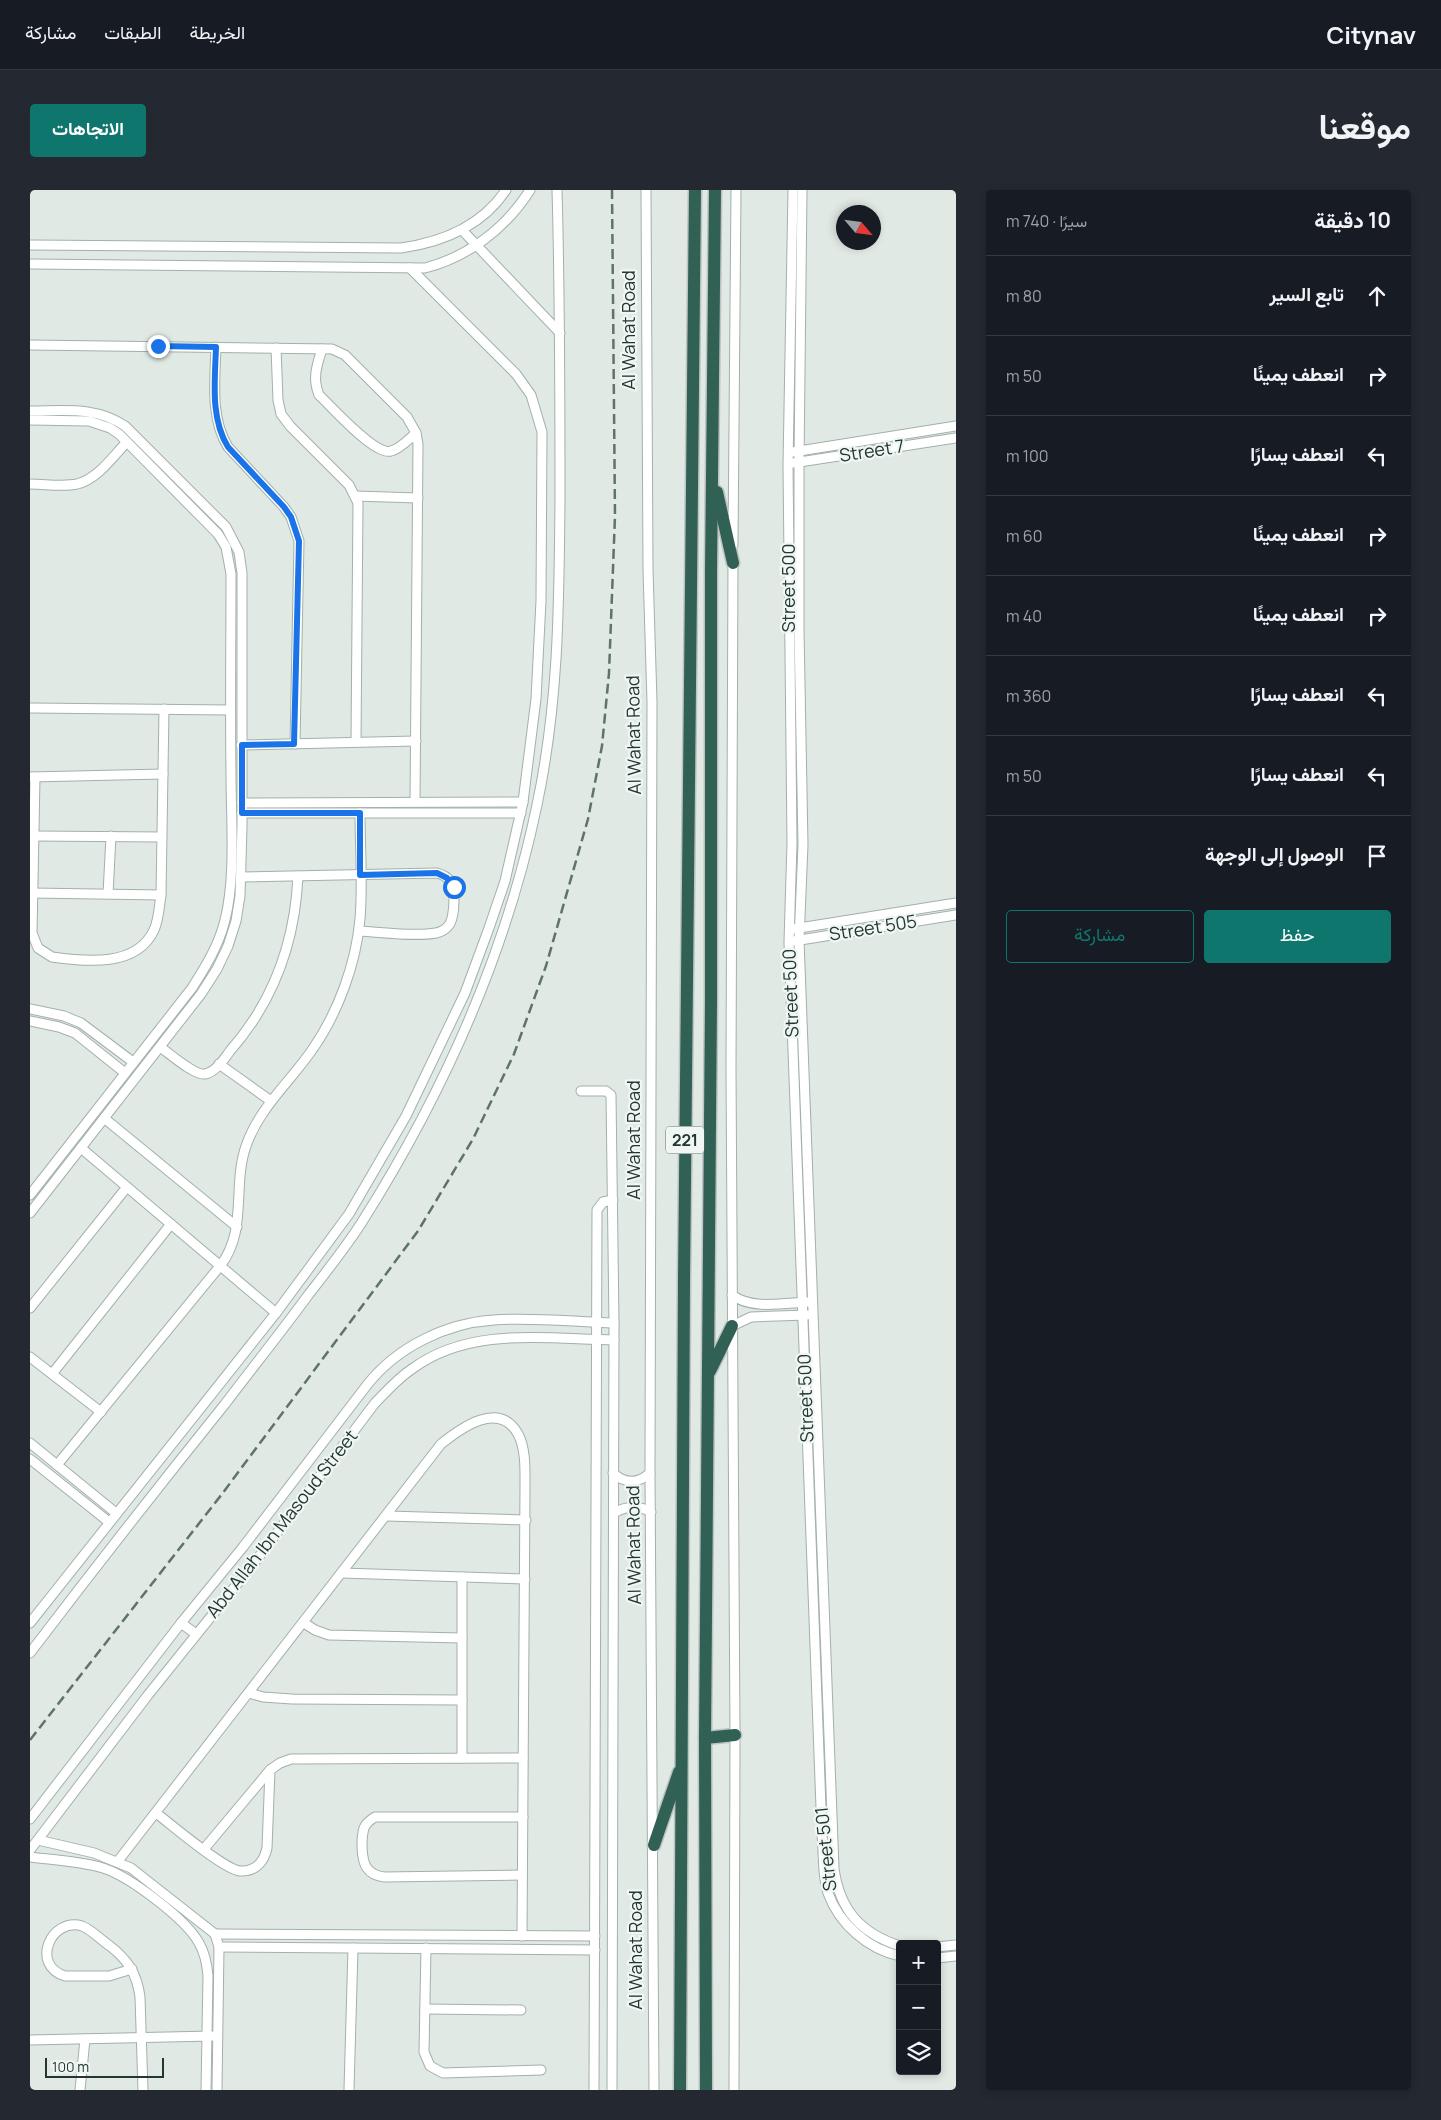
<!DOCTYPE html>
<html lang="ar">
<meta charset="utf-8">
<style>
body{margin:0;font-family:Manrope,Vazirmatn,sans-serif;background:#242831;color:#f1f3f6;direction:rtl}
.controls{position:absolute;right:15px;bottom:15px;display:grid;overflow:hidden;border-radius:5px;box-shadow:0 2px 8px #0003}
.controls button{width:45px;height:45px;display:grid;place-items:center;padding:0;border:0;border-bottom:1px solid #363941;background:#171b24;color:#f1f3f6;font:25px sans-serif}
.compass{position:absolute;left:806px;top:15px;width:45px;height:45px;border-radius:50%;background:#171b24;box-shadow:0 2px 8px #0003;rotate:118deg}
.scale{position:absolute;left:15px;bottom:12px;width:119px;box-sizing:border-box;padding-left:5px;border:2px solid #223731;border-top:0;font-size:14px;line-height:18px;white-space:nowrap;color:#223731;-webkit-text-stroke:4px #f0f6f3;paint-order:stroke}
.stop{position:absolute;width:15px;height:15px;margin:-11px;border:4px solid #1a73e8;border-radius:50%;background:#fff}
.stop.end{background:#1a73e8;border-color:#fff;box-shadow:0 1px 5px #0008}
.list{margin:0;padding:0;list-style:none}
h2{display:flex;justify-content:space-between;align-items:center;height:65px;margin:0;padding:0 20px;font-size:21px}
h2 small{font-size:16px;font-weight:400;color:#9ea1a6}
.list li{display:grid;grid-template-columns:32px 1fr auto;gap:15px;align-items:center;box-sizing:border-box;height:80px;padding:0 20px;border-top:1px solid #363941}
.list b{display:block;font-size:19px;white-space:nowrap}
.list em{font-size:16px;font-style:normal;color:#9ea1a6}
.actions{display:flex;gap:10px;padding:15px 20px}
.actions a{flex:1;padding:11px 0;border:1px solid #0f766e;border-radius:5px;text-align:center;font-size:18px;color:#0f766e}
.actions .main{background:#0f766e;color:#fff}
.icon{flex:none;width:28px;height:28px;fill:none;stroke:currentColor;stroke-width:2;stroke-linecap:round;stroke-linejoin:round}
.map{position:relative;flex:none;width:926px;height:1900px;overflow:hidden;direction:ltr;border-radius:5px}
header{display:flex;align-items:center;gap:30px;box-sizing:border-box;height:70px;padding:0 25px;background:#171b24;border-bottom:1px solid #363941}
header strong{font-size:24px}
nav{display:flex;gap:28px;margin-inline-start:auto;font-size:18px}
.intro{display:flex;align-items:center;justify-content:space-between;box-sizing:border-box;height:120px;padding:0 30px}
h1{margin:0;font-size:35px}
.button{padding:12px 22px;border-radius:5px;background:#0f766e;color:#fff;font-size:18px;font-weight:700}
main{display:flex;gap:30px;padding:0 30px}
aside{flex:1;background:#171b24;border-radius:5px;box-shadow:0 2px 8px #0003}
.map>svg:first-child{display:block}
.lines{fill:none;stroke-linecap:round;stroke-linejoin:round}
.minor-casing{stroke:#a3b0ab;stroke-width:11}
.highway-casing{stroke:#bdc3c1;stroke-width:15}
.minor{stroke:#fff;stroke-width:9}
.highway{stroke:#316055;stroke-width:12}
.rail{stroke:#5d736c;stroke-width:2.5;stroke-dasharray:10 5;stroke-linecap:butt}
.route{stroke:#1a73e8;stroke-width:6}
.labels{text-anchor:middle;stroke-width:4.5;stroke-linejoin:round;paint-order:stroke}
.shield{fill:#f0f6f3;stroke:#60706b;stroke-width:1}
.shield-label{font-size:16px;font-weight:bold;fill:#223731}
.street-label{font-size:18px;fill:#223731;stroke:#f0f6f3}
</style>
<header>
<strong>Citynav</strong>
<nav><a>الخريطة</a><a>الطبقات</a><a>مشاركة</a></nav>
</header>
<div class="intro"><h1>موقعنا</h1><a class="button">الاتجاهات</a></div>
<main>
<aside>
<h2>10 دقيقة<small>سيرًا · 740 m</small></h2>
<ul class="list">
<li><svg class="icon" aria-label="ahead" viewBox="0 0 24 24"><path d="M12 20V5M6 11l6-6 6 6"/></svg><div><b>تابع السير</b></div><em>80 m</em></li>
<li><svg class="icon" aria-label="right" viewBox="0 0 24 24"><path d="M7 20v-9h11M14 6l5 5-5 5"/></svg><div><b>انعطف يمينًا</b></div><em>50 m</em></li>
<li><svg class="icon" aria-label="left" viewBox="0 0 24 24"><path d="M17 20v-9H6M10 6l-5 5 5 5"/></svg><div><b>انعطف يسارًا</b></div><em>100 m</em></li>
<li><svg class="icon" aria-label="right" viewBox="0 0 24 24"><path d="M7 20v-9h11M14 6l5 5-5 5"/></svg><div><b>انعطف يمينًا</b></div><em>60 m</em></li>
<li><svg class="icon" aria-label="right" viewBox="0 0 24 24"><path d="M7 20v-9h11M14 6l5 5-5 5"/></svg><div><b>انعطف يمينًا</b></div><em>40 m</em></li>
<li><svg class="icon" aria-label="left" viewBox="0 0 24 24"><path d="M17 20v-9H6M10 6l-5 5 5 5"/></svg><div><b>انعطف يسارًا</b></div><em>360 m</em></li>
<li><svg class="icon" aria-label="left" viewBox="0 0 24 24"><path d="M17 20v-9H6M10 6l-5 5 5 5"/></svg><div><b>انعطف يسارًا</b></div><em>50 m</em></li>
<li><svg class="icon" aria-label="arrive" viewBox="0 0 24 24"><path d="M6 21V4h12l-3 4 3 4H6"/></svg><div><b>الوصول إلى الوجهة</b></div></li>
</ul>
<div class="actions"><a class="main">حفظ</a><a>مشاركة</a></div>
</aside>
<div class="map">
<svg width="926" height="1900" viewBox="0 0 926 1900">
<rect width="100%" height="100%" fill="#e0e9e4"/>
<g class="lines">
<defs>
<g id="minor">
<path d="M616,0L618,380L622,512L620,1283L624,1900"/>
<path d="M763,0L758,274L762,653L759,752L792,1645C794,1664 792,1685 798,1703C809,1734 838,1759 870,1766"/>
<path d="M772,0L769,272V440L773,655L769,750L804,1679C810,1720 830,1743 870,1756"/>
<path d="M432,40L530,143"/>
<path d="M0,55L371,58C413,52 452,36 476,0"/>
<path d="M0,74L395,78C438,67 476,38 500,0"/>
<path d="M0,155L302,159L315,165L377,227L386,243L388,254L385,612"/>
<path d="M186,157C185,190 180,228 198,257L254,317L261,327L269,351L265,554"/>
<path d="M246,158L248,210L251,224L260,236L319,295L328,313L326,552"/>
<path d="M292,159C287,175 282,188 289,205C302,217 345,266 361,261C370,259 379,249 386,243"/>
<path d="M0,221C35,221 65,216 95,236L196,337L209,362L212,383V636L210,706L206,731L198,756L187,779L171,804L0,1023"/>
<path d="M0,230L59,231L80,238L89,244L188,344L196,357L201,384C201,451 200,518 201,585C201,629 206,687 195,730C189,755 176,776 162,798L0,1005"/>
<path d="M763,262L926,236"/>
<path d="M763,273L926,248"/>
<path d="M0,294C15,294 33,297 47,294C68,289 83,266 97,252"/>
<path d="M325,306L388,308"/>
<path d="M703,355L706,0"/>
<path d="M703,368L701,879L705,1545L704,1900"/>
<path d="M0,518L200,520"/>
<path d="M211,555L386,551"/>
<path d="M0,587L133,584"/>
<path d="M5,587L2,743L8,758L22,767C57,772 107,777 124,740C129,729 129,717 131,705L134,519"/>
<path d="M212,613L493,612"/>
<path d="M212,623H491"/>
<path d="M4,646L132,647"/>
<path d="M211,687L407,683C418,686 425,693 424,705C424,714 424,728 419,735C416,739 411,742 406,743C384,747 351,742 329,741"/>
<path d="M2,703L131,705"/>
<path d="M78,704L81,646"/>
<path d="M763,739L926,713"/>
<path d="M764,751L926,725"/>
<path d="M0,819L34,826L51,833L103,872"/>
<path d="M0,831L29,837L45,843L95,883"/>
<path d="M130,857C139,863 165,886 175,884C186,882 194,869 200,861C244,811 265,752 268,686"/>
<path d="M189,874L241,911"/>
<path d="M551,901H576L581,905L584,1133L582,1900"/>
<path d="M74,928L207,1037"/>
<path d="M51,958L246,1123"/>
<path d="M702,1105C722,1120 755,1113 778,1112"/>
<path d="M0,1118L97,997"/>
<path d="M702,1136L721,1127L777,1125"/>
<path d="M0,1167L71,1222"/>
<path d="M22,1184L141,1034"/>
<path d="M0,1253L86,1323"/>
<path d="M0,1269L79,1332"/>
<path d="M27,1275L190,1076C218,1041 202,996 216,956C229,918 260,892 282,860C308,823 326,774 330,729C333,694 330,658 330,623"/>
<path d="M583,1283C595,1294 608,1294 620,1283"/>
<path d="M584,1323C596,1316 608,1315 621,1322"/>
<path d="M357,1326L496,1330"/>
<path d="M312,1383L495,1389"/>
<path d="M0,1433L246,1123L319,1024L376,926L435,803L459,738L475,691L493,612L506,509L511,411L512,242L501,205L486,184L380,78"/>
<path d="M151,1433L166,1444"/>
<path d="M274,1433L285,1440L299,1445L432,1448"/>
<path d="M0,1463C64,1379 129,1296 195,1214C223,1177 252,1141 279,1104C297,1081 316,1057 332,1032C413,904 476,764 507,615C529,511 529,414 530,308C530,206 530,103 527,0"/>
<path d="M219,1503L233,1507L262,1509L432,1510"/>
<path d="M432,1568V1387"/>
<path d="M126,1623C142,1635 193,1679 210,1681C225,1682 234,1672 237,1658L240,1580"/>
<path d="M0,1629L151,1433L213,1357L337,1195C367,1157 416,1133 464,1130C503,1127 544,1132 584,1133"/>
<path d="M8,1650L64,1663L101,1678L185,1744L189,1757L187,1900"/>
<path d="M174,1659L240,1580L250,1573L261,1569L493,1568"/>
<path d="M0,1660L118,1505L228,1368L345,1213C357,1201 368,1188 382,1179C440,1136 516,1149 584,1150"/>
<path d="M0,1667C24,1670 49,1671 73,1678C99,1686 156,1729 169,1753C175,1763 177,1774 178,1786L176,1900"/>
<path d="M88,1671L411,1254C431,1238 469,1210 488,1244C496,1259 495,1280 495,1297L492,1746"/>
<path d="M492,1685L354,1687C347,1686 341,1684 337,1678C331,1670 331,1648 334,1638C336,1633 340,1630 345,1627H493"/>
<path d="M185,1744L565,1746"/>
<path d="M189,1757L565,1760"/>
<path d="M907,1757L926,1755"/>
<path d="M396,1758L394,1862L400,1876L413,1883L511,1880"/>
<path d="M907,1768L926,1766"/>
<path d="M102,1779L79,1786H35C0,1775 21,1727 52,1736C62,1740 71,1750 80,1756C98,1770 107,1784 110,1807L113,1900"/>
<path d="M395,1819L491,1820"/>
<path d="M0,1850L183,1846"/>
<path d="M50,1900L55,1849"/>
<path d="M319,1900L323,1758"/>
<path d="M564,1900L567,1020L573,1012L583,1010"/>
</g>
<g id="highway">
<path d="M687,302L703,373"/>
<path d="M680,1181L702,1136"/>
<path d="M675,1548L705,1545"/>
<path d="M624,1655L649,1582"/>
<path d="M650,1900L654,1089L665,0"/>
<path d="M676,1900L675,1548L681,811V382L685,0"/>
</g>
</defs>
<!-- minor casing -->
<use href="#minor" class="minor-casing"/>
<!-- highway casing -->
<use href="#highway" class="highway-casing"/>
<!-- minor -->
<use href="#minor" class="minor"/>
<!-- highway -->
<use href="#highway" class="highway"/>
<!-- rail -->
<path class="rail" d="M0,1550L192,1304L388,1041L443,949L484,864L516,776L558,629L572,556L579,483L585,326L582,0"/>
</g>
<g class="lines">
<!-- route -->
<path class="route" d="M128,156L186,157C185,190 180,228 198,257L254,317L261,327L269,351L264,554L212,555V623H330V685L407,683L417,688L424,697"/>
</g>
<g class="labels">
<!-- shield labels -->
<rect class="shield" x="636" y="936.5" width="38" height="27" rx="4"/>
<g class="shield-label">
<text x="655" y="956">221</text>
</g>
<!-- street labels -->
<g class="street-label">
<text transform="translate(599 140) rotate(-90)" y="6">Al Wahat Road</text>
<text transform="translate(842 261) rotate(-9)" y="6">Street 7</text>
<text transform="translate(759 398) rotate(-90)" y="6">Street 500</text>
<text transform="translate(604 545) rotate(-91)" y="6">Al Wahat Road</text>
<text transform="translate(843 738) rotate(-9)" y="6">Street 505</text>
<text transform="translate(761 803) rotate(-92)" y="6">Street 500</text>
<text transform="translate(604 950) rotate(-90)" y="6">Al Wahat Road</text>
<text transform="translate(776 1208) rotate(-92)" y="6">Street 500</text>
<text transform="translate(252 1334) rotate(-52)" y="6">Abd Allah Ibn Masoud Street</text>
<text transform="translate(604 1355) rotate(-91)" y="6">Al Wahat Road</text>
<text transform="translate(796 1659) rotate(-96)" y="6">Street 501</text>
<text transform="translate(606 1760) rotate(-90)" y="6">Al Wahat Road</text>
</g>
</g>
</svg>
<div class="controls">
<button>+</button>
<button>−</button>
<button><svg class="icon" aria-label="layers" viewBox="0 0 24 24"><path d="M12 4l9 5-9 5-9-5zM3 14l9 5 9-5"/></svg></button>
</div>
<svg class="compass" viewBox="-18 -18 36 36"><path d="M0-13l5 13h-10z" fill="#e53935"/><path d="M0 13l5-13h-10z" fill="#9ea1a6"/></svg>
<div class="scale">100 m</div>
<div class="stop" style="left:424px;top:697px"></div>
<div class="stop end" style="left:128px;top:156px"></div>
</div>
</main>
